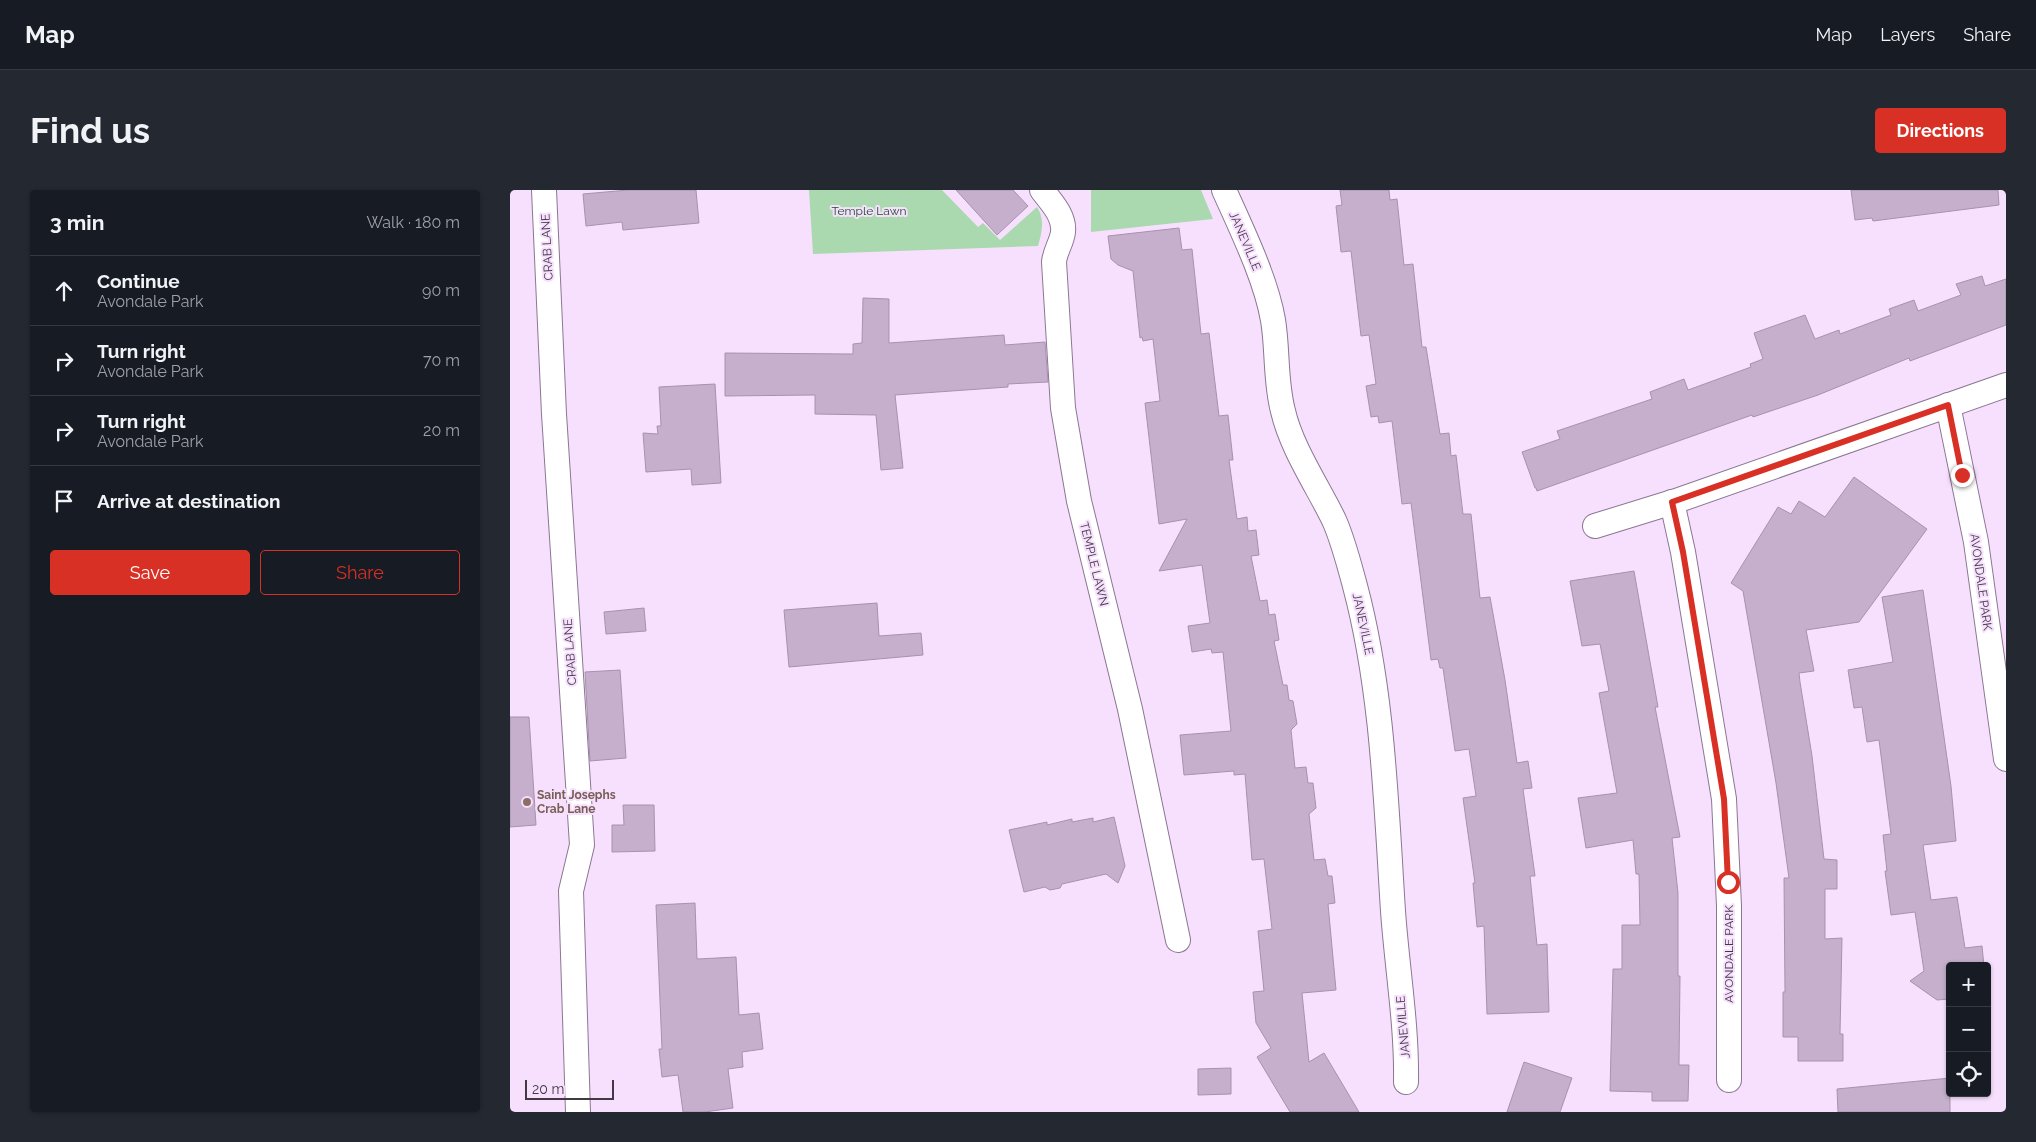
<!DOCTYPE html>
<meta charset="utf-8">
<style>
body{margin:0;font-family:Raleway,sans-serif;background:#242831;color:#f1f3f6}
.controls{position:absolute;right:15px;bottom:15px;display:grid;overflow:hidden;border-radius:5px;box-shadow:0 1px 4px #0004}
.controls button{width:45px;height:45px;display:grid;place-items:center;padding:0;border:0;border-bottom:1px solid #363941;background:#171b24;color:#f1f3f6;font:25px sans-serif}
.scale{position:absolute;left:15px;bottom:12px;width:89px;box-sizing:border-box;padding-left:5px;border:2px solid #423945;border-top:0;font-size:14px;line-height:18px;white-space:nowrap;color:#423945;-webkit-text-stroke:4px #f7e0fe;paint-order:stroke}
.stop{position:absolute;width:15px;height:15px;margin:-11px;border:4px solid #d93025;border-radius:50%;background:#fff}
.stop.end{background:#d93025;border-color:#fff;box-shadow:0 1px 5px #0008}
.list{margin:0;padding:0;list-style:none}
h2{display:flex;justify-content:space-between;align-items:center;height:65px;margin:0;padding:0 20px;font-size:21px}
h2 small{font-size:16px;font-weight:400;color:#9ea1a6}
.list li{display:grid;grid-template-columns:32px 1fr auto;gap:15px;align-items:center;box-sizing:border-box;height:70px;padding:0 20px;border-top:1px solid #363941}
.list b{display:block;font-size:19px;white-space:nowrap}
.list p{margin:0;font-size:16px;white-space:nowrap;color:#9ea1a6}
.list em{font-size:16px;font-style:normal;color:#9ea1a6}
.actions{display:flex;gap:10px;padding:15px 20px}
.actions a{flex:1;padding:11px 0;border:1px solid #d93025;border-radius:5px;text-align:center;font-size:18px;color:#d93025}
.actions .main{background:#d93025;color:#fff}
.icon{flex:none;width:28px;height:28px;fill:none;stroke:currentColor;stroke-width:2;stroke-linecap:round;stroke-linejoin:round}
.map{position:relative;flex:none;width:1496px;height:922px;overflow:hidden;border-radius:5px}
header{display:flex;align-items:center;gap:30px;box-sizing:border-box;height:70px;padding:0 25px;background:#171b24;border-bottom:1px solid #363941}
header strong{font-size:24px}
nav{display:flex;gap:28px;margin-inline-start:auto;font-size:18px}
.intro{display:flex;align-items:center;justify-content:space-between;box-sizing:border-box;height:120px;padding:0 30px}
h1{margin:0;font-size:35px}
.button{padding:12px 22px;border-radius:5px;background:#d93025;color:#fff;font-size:18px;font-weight:700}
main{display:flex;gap:30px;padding:0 30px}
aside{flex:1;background:#171b24;border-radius:5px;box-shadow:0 1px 4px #0004}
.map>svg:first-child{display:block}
.green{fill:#aad9af}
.building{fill:#c5afcc;stroke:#a792ad}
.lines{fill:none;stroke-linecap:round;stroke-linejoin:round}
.minor-casing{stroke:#8b7792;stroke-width:26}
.minor{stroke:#fff;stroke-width:24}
.route{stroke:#d93025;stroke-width:6}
.education-dot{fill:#8d6e63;stroke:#f7e0fe;stroke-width:2}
.labels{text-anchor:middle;stroke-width:4;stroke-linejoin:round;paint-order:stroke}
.park-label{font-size:12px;fill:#154d22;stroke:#f7e0fe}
.street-label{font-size:12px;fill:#423945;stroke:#f7e0fe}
.education-label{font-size:12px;font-weight:bold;fill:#785e54;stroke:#f7e0fe;text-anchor:start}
</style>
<header>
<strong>Map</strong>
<nav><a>Map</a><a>Layers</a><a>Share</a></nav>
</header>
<div class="intro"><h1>Find us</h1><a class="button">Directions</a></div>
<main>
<aside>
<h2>3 min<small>Walk · 180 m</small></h2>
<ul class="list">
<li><svg class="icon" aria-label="ahead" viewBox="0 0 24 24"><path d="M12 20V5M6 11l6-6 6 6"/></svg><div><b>Continue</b><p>Avondale Park</p></div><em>90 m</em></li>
<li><svg class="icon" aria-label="right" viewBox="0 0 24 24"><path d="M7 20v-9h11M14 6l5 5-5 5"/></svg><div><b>Turn right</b><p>Avondale Park</p></div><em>70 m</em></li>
<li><svg class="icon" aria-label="right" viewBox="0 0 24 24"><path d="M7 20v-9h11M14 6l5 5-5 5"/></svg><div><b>Turn right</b><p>Avondale Park</p></div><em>20 m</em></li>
<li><svg class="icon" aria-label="arrive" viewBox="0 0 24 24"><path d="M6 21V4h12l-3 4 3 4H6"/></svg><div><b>Arrive at destination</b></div></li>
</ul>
<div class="actions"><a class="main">Save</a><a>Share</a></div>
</aside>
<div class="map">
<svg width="1496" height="922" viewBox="0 0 1496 922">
<rect width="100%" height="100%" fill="#f7e0fe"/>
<!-- green -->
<g class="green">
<path d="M299,0H432L468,37L473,33L490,50L527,17C535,29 532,42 528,56L303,64Z"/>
<path d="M581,0H691L703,29L581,42Z"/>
</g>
<!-- building -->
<g class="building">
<path d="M118,0H186L189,33L113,40L112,32L76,36L73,4Z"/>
<path d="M446,0H503L518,16L487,45Z"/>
<path d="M830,0H879L880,10L887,9L894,75L903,74L912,157H916L930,244L939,243L941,266L946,265L953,324H961L970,408L980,407L995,490L1007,573L1018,571L1022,598L1013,599L1025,686H1020L1027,755L1037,754L1039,822L977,824L974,736L967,737L963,693H965L953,608L966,606L959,559L945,561L933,478H930L928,469L921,470L901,313L892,314L882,231L869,233L868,226L861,227L856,196L866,194L859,145L851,146L841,61L831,62L826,16L832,15Z"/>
<path d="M1341,0H1488L1489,15L1363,31L1362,28L1345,30Z"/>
<path d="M669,38L672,60L682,59L691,144L699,143L709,226L718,225L723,270H719L727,329L737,327L738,341L746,340L749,365L741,366L750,411L757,410L759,425L765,424L769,450L764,451L773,495H777L779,510L783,511L787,534L781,540L785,578L796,577L798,593H803L806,618L799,624L804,670L815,669L818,686H822L825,713L818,714L826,800L792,803L799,872L814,863L849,922H780L747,867L761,858L746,833L743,802L754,801L748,741L762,739L754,669L742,670L735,584L724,585V581L674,585L670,545L721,541L713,462L702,463L701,459L682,462L678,436L700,433L692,375L649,381L677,329L649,334L635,213L650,211L643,149L633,151L632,147L630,148L623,81L608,75L601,69L598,46Z"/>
<path d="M1472,86L1475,96L1496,89V135L1400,171L1399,168L1308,205L1243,227L1242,225L1027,301L1026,298H1025L1012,262L1050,249L1047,241L1142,209L1140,202L1174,189L1178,200L1241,177L1240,174L1253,169L1244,143L1295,125L1305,149L1329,140L1330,144L1381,125L1379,119L1404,110L1408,121L1451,105L1446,94Z"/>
<path d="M353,108L379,109V153L494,145L495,155L535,152L538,192L498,194V197L385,205L393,278L371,280L366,225L305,224V205L215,206V163L343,164V154L352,153Z"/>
<path d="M205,194L211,293L182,295L181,279L136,282L133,243L148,244L147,236H151L149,197Z"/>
<path d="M1344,287L1417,339L1349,432L1296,440L1304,481L1289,483L1290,492L1302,566L1314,669L1327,670V699H1315V749L1332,748L1330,844H1333V871H1288V847H1273V802H1275L1274,688H1279L1266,593L1233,401L1221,393L1268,317L1281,324L1289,311L1315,327Z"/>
<path d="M1124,381L1148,517H1145L1170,647L1162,648L1168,703V786H1170L1169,875H1179L1178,911H1142V902L1100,901L1103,779H1112V735H1130L1129,684H1126L1123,650L1076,658L1068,608L1107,603L1089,503L1099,501L1090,454L1072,456L1060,391Z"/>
<path d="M1413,400L1441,596L1446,651L1413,655L1421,710L1447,707L1455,758L1472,756L1474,776H1440V809L1427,810L1400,791L1414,781L1405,722L1381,725L1375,681H1377L1373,645L1381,644L1369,550L1357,552L1352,517L1344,518L1338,480L1383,472L1372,407Z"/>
<path d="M367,413L369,446L411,443L413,465L279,477L274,420Z"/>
<path d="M134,418L136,441L96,444L94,422Z"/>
<path d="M110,480L116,568L80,571L75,482Z"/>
<path d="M0,527H19L26,635L0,637Z"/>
<path d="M113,615H144L145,661L102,662V635H114Z"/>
<path d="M604,627L615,676L608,693L596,684L552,694L550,698L540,700L535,697L514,702L499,640L537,632V635L562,629V632L583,628V632Z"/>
<path d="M185,713L187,769L226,767L229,825L249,823L253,859L232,862L233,877L218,879L223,918L195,922H173L168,885L152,887L149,859H152L146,715Z"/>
<path d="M1014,872L1062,888L1050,922H997Z"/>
<path d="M721,878V904L688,905V879Z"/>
<path d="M1440,888V922H1328L1327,899Z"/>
</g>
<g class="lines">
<defs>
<g id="minor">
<path d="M34,0L44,224L72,655L61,701L68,922"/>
<path d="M532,0C541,12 555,26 553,42C552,52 545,61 544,72L553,218L569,311L620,519L668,750"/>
<path d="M714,0C731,38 756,89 763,130C768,160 765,191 773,221C781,257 808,297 824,330C833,350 839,374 845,396C873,501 876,613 883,721C887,778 897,835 896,892"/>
<path d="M1438,215L1466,352L1496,569"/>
<path d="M1162,312L1173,362L1214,609L1219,716V890"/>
<path d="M1085,336L1166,311L1496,195"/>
</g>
</defs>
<!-- minor casing -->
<use href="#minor" class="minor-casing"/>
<!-- minor -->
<use href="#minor" class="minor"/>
</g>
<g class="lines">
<!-- route -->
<path class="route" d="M1218,692L1214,609L1173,362L1162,312L1438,215L1452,285"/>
</g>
<!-- markers -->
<circle class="education-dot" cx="17" cy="612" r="5"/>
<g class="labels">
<!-- park labels -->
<g class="park-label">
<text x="359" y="25">Temple Lawn</text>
</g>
<!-- street labels -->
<g class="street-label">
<text transform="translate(735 51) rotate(67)" y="4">JANEVILLE</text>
<text transform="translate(37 57) rotate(-93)" y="4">CRAB LANE</text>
<text transform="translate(584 374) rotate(76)" y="4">TEMPLE LAWN</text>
<text transform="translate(1471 392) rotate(82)" y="4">AVONDALE PARK</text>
<text transform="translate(853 434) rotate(78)" y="4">JANEVILLE</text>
<text transform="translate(60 462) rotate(-94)" y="4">CRAB LANE</text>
<text transform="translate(1219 764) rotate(-90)" y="4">AVONDALE PARK</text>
<text transform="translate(893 837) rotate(-95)" y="4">JANEVILLE</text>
</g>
<!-- education labels -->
<g class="education-label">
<text x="27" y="609">Saint Josephs<tspan x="27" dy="14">Crab Lane</tspan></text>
</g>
</g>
</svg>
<div class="controls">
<button>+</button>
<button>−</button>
<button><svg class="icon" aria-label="locate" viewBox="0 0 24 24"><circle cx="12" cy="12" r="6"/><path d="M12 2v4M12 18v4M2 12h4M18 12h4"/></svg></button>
</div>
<div class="scale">20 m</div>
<div class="stop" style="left:1218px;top:692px"></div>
<div class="stop end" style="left:1452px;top:285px"></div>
</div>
</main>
